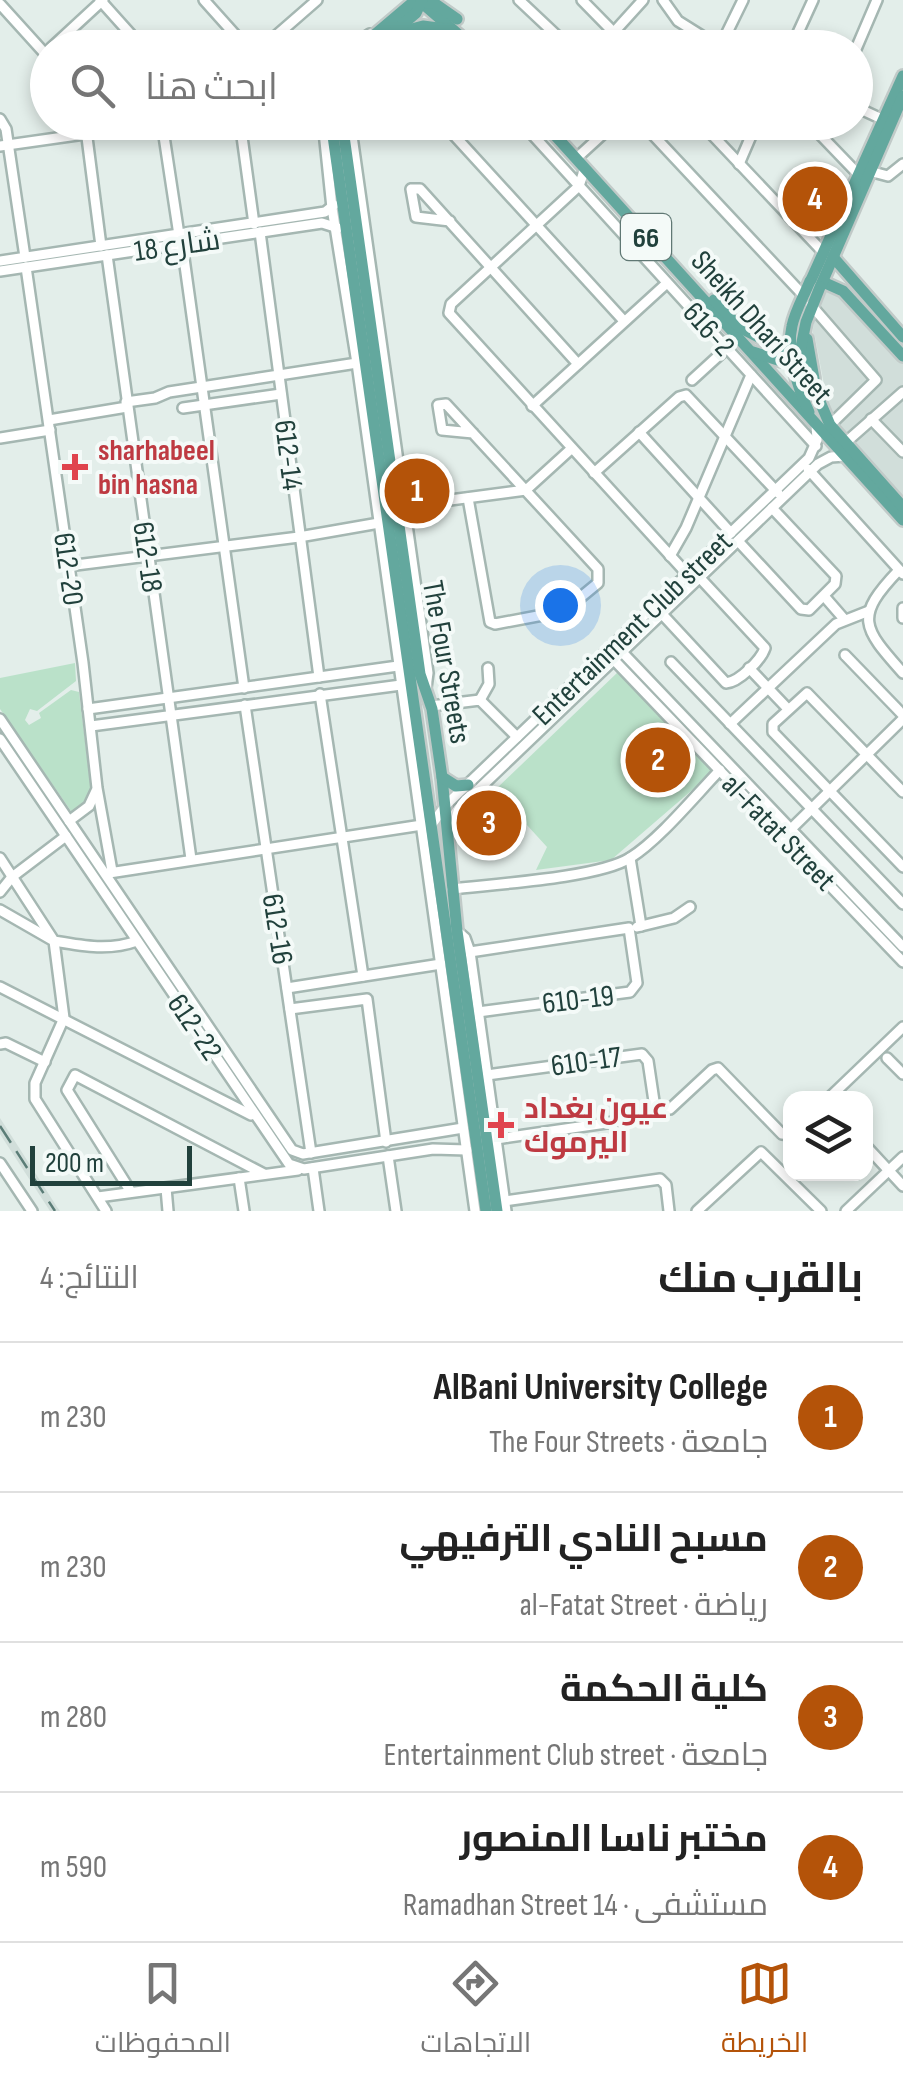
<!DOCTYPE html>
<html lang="ar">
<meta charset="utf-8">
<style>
body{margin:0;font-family:"Sofia Sans Condensed",Cairo,sans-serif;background:#f6f6f6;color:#222;direction:rtl}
.controls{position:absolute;right:30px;bottom:30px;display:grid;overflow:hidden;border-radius:20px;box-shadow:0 5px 15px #0003}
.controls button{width:90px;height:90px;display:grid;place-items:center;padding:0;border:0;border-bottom:2px solid #e0e0e0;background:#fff;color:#222;font:50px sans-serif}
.scale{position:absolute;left:30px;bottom:25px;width:162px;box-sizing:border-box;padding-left:10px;border:5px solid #21413c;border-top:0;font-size:28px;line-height:35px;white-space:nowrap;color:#21413c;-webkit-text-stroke:8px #f4faf8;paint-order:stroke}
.you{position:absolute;left:560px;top:605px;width:35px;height:35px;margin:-25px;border:8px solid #fff;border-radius:50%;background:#1a73e8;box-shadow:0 0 0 15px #1a73e833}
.badge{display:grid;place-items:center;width:65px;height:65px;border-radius:50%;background:#b45309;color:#fff;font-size:32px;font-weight:700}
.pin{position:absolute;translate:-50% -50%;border:5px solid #fff;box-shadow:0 2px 10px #0006}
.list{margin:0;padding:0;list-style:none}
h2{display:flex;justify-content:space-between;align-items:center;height:130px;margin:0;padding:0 40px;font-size:42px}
h2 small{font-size:32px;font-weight:400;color:#767676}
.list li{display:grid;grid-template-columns:65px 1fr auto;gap:30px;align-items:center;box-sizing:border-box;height:150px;padding:0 40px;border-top:2px solid #e0e0e0}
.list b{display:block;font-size:38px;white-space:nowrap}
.list p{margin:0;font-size:32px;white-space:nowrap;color:#767676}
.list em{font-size:32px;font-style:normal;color:#767676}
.icon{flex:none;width:55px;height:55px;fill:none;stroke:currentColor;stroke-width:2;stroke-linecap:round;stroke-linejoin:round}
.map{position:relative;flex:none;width:903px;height:1211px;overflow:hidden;direction:ltr}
.search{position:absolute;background:#fff;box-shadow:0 5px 15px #0003;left:30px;right:30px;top:30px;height:110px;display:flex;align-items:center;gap:25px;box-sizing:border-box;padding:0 35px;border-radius:55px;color:#767676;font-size:38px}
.sheet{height:730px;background:#fff}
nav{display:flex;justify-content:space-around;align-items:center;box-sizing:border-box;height:140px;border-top:2px solid #e0e0e0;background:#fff;font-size:28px;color:#767676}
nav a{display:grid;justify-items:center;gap:5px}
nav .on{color:#b45309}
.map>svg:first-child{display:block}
.built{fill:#d1deda}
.green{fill:#bae1c9}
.water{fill:#86c2d8}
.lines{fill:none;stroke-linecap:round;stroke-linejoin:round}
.minor-casing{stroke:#a5b7b2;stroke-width:14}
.major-casing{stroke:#c1cac8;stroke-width:16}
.minor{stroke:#fff;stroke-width:9}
.major{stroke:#63a89e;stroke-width:11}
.rail{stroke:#5b7d77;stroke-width:2.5;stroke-dasharray:20 10;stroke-linecap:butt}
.health-dot{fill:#e0444e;stroke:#f4faf8;stroke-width:4}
.labels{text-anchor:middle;stroke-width:8;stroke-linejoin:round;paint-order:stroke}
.shield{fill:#f4faf8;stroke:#607874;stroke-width:2.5}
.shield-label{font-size:28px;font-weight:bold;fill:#21413c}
.street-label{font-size:30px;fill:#21413c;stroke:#f4faf8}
.health-label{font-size:30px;font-weight:bold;fill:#be3a42;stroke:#f4faf8;text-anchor:start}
</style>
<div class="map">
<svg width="903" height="1211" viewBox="0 0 903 1211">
<rect width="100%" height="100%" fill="#e3eeea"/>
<!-- built -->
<g class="built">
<path d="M825,288L843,293L903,363V389L847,438L836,425L876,388L880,380L875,371L818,309Z"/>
<path d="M815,315L871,379L830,419L823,399L826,395L815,337L812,336Z"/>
<path d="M903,395V450L877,421Z"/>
<path d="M871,423L903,457V501L851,440Z"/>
<path d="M0,1118L57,1207L60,1211H50L0,1134Z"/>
</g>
<!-- green -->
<g class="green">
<path d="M417,34L440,36L423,47L392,48L399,40Z"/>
<path d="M75,663L76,681L37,711L30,709L25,720L29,725L41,718L39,713L71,690L79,692L91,790L86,801L73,814L0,709V678Z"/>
<path d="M618,672L713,772L611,860L536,870L547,847L495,790Z"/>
</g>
<!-- water -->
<path class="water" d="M650,740L677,769L666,780L639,751Z"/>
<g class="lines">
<defs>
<g id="minor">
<path d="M100,0L143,48"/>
<path d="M204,0L247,48"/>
<path d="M519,0L570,48"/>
<path d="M582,0L629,48"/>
<path d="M663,0L678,21L721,48"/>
<path d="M0,4L48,57"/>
<path d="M614,32L643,0"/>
<path d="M720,47L743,0"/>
<path d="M51,48L103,0"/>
<path d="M262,48L317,0"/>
<path d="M348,48L370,34"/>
<path d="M431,48L442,39L452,48"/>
<path d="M791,48L813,0"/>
<path d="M856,49L877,0"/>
<path d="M856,107L884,120"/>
<path d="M0,119L6,129L25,257"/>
<path d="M85,122L101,246"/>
<path d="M166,122L162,123L179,235"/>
<path d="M240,122L254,224"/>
<path d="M323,122L332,208L357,363L475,1211"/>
<path d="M350,122L428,673L426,688"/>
<path d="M442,122L624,321"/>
<path d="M521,122L816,446"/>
<path d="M641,122L804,296"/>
<path d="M700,122L823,252"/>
<path d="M808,122L858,174"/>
<path d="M0,146L162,123"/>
<path d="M581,154L616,122"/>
<path d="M739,164L757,122"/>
<path d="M585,168L579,186L451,304L449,313L688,575"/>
<path d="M869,171L888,176L903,164"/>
<path d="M450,221L416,217L411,189H420L578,364"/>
<path d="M260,232L319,677"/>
<path d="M182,244L244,688"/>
<path d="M107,255L191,859"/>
<path d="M0,261L325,212L334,205"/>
<path d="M26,267L83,663L97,788L112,871"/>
<path d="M0,271L322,223L338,228"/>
<path d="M811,305L876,380L830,425"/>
<path d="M692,380L727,348"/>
<path d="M126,402L155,398L169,392L357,363"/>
<path d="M532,406L667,283"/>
<path d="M183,408L281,394"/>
<path d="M871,419L903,452"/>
<path d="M49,420L127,407"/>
<path d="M639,432L731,533"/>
<path d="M0,438L50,430"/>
<path d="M845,443L903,392"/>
<path d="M808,469L903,574"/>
<path d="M594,473L679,397L686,395L778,493"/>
<path d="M468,498L490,622L495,624L564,611L598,583V569L446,404L438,405L442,430L473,433"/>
<path d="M405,506L526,490L571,449"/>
<path d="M738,541L801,609L809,610L835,584L836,576L772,508"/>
<path d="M670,556L686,528L751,375"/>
<path d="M68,566L299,537L379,523"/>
<path d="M899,570C854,617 862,627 903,673"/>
<path d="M824,596L844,619"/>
<path d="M903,608V618"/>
<path d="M662,614L726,683C739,682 761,660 765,648L700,578"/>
<path d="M622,652L903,947"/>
<path d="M845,655L903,715"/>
<path d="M614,660L903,962"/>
<path d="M671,662L903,904"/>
<path d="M749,668L788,709"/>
<path d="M320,694L363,976"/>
<path d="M480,700L489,684L488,668"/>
<path d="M245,705L311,1153"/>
<path d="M431,706L480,700L517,737"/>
<path d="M88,709L398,666"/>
<path d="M0,719L292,1150L303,1154L463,1128"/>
<path d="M730,724L836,624L869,611"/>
<path d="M91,726L401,685"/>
<path d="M0,739L289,1164L304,1169L433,1149L467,1150"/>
<path d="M903,792L807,693L773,724V732L903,867"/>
<path d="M69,821L89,806L96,791"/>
<path d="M449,823L458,809L818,464L831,457L845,456"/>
<path d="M432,824L446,805L809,458L817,440L816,424"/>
<path d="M791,829L903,719"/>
<path d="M0,858L54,941C83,946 109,951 137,941"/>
<path d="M630,858L641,926"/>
<path d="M109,873L422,825"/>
<path d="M452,889C494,884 598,878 630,858C659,840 695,796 720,770"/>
<path d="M0,892L12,877L66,836"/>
<path d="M0,910L54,941L64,1018L35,1083V1099L106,1211"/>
<path d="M637,927L674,918L690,907"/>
<path d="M457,931L465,938L470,952L506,1211"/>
<path d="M470,952L629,928L637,983L630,992L478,1012"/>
<path d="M0,987L251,1115"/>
<path d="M287,988L441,964"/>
<path d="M290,1009L367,999L386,1142"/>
<path d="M0,1044L6,1043L45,1062"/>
<path d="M887,1058L903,1074"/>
<path d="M487,1075L642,1054L648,1061L655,1108L648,1117L496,1139"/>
<path d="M829,1098L903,1027"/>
<path d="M670,1109L712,1070L718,1068L782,1134L790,1135"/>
<path d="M866,1146L903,1186"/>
<path d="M388,1156L396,1211"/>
<path d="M0,1163L32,1211"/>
<path d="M313,1168L319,1211"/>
<path d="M239,1178L244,1211"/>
<path d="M166,1188L168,1211"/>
<path d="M131,1192L67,1090L75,1075L264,1174"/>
<path d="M98,1197L298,1170"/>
<path d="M505,1201L660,1179L666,1185L669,1211"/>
<path d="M697,1211L761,1152L821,1211"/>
<path d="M846,1211L903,1157"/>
</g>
<g id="major">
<path d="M422,3L474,48"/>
<path d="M389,35L423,26L453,30"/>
<path d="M359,48L412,3H434L457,19"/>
<path d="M375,48L416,13L422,0"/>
<path d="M331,122L486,1211"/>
<path d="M342,122L420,674L432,709L442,777L457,931L497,1211"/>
<path d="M543,122L903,520"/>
<path d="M833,257L903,337"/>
<path d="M811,280L903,76"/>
<path d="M823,282L843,291L903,356"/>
<path d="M821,285L903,96"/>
<path d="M714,300L739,327L784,350L805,367L830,425L903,507"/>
<path d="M807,339L814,379"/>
<path d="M753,352L781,361L800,352L806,322L820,287"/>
<path d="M809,412C798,389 786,351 792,326C795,311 804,296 810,281"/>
<path d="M442,777L456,786L468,785"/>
</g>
</defs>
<!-- minor casing -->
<use href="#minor" class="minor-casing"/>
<!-- major casing -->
<use href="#major" class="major-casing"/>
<!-- minor -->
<use href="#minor" class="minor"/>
<!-- major -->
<use href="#major" class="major"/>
<!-- rail -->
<path class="rail" d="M0,1126L55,1211"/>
</g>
<!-- markers -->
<g class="health-dot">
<path d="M70 452h10v10h10v10h-10v10h-10v-10h-10v-10h10z"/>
<path d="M496 1110h10v10h10v10h-10v10h-10v-10h-10v-10h10z"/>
</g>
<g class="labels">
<!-- shield labels -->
<rect class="shield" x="621" y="214" width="50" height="46" rx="8"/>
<g class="shield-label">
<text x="646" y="247">66</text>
</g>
<!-- street labels -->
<g class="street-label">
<text transform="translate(177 245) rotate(-8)" y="10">شارع 18</text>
<text transform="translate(762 327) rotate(48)" y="10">Sheikh Dhari Street</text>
<text transform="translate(709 329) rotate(48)" y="10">616-2</text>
<text transform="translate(289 455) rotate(83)" y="10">612-14</text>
<text transform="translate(148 557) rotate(82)" y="10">612-18</text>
<text transform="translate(69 569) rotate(82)" y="10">612-20</text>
<text transform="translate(632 628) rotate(-44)" y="10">Entertainment Club street</text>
<text transform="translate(447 662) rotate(80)" y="10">The Four Streets</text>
<text transform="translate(779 832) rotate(46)" y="10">al-Fatat Street</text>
<text transform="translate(278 929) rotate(81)" y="10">612-16</text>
<text transform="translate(578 999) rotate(-7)" y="10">610-19</text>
<text transform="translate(195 1027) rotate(56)" y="10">612-22</text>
<text transform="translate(586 1061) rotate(-8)" y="10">610-17</text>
</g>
<!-- health labels -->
<g class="health-label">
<text x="98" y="460">sharhabeel<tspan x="98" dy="34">bin hasna</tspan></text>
<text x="524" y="1118">عيون بغداد<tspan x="524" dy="34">اليرموك</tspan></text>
</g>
</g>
</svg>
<div class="controls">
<button><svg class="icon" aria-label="layers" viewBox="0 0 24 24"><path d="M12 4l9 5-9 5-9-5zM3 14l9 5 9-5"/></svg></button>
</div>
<div class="scale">200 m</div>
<div class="you"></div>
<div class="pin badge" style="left:417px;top:491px">1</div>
<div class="pin badge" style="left:658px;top:760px">2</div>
<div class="pin badge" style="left:489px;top:823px">3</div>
<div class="pin badge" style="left:815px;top:199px">4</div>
<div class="search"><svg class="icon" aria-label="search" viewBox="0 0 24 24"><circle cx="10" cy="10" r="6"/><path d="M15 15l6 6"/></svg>ابحث هنا</div>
</div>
<section class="sheet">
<h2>بالقرب منك<small>النتائج: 4</small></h2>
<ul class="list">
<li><span class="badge">1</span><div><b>AlBani University College</b><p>جامعة · The Four Streets</p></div><em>230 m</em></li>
<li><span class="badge">2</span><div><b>مسبح النادي الترفيهي</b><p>رياضة · al-Fatat Street</p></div><em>230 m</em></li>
<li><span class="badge">3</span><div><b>كلية الحكمة</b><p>جامعة · Entertainment Club street</p></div><em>280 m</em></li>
<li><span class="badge">4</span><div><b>مختبر ناسا المنصور</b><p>مستشفى · 14 Ramadhan Street</p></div><em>590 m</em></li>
</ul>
</section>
<nav>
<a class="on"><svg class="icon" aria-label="map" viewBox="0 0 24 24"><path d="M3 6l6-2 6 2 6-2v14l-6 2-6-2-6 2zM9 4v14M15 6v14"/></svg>الخريطة</a>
<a><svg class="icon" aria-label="directions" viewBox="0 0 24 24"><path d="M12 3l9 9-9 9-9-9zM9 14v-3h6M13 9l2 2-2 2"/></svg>الاتجاهات</a>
<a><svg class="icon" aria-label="saved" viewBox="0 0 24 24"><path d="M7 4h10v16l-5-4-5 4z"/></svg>المحفوظات</a>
</nav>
